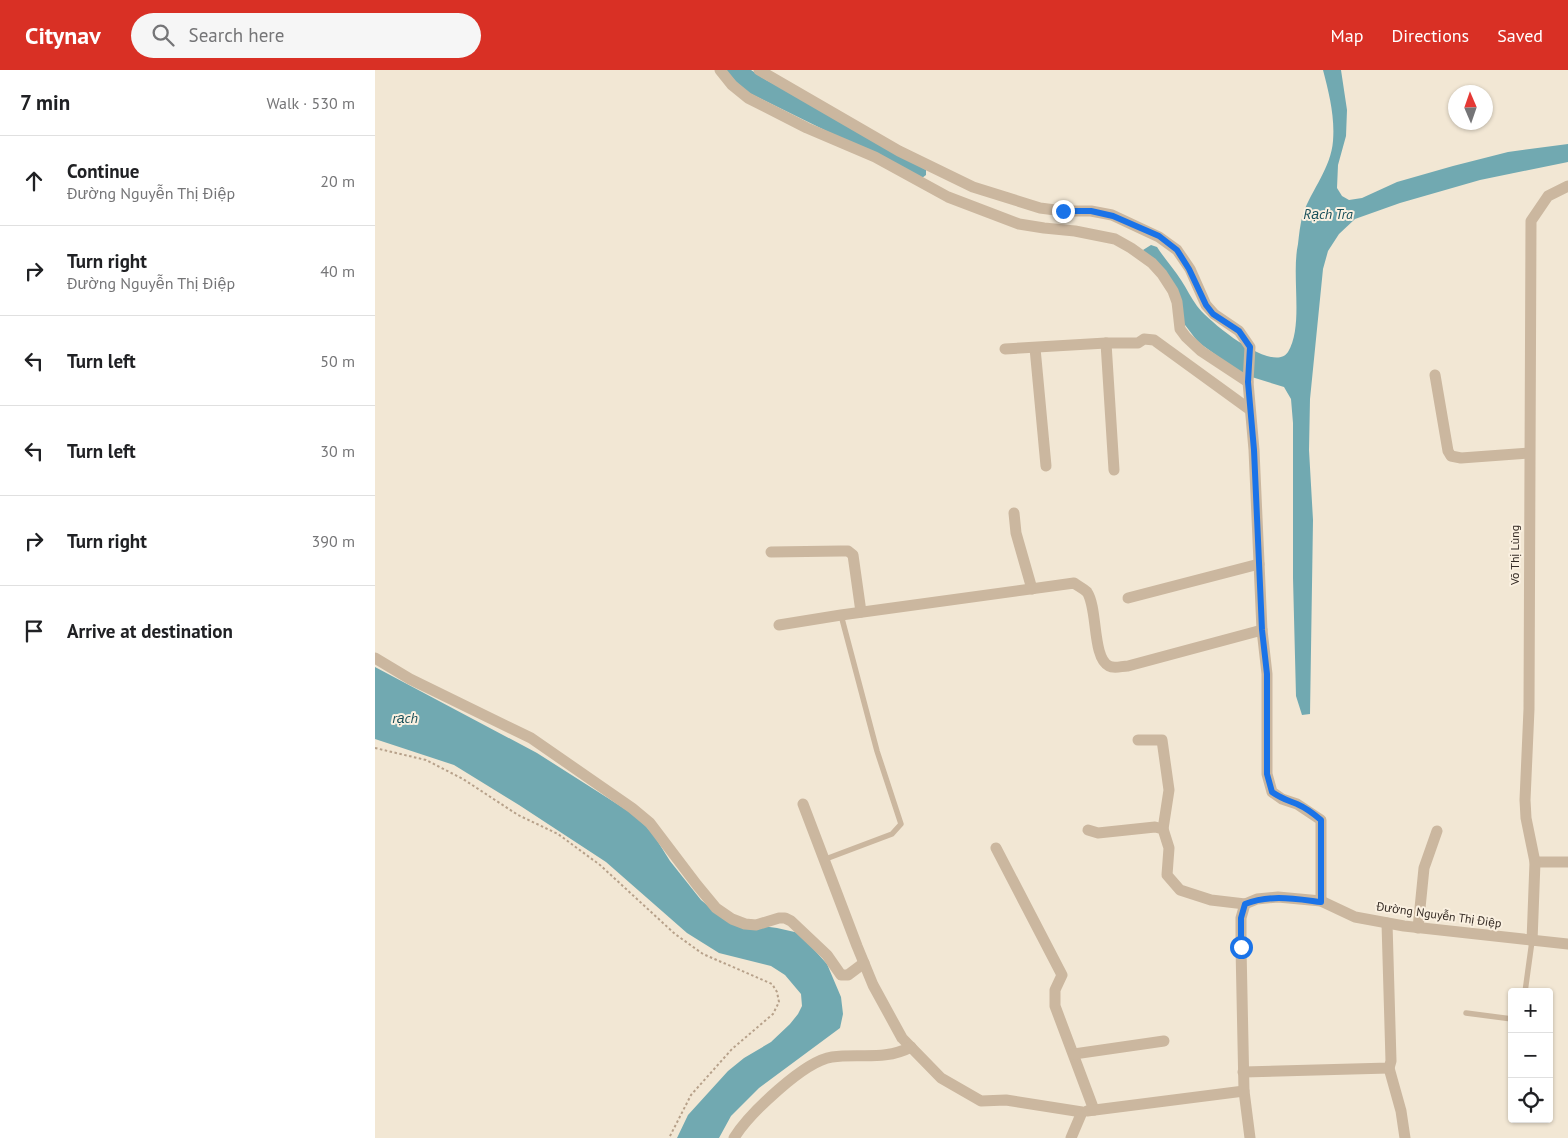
<!DOCTYPE html>
<meta charset="utf-8">
<style>
body{margin:0;font-family:"PT Sans",sans-serif;background:#f6f6f6;color:#202124}
.controls{position:absolute;right:15px;bottom:15px;display:grid;overflow:hidden;border-radius:5px;box-shadow:0 1px 4px #0004}
.controls button{width:45px;height:45px;display:grid;place-items:center;padding:0;border:0;border-bottom:1px solid #e0e0e0;background:#fff;color:#202124;font:25px sans-serif}
.compass{position:absolute;left:1073px;top:15px;width:45px;height:45px;border-radius:50%;background:#fff;box-shadow:0 1px 4px #0004;rotate:358deg}
.stop{position:absolute;width:15px;height:15px;margin:-11px;border:4px solid #1a73e8;border-radius:50%;background:#fff}
.stop.end{background:#1a73e8;border-color:#fff;box-shadow:0 1px 5px #0008}
.list{margin:0;padding:0;list-style:none}
h2{display:flex;justify-content:space-between;align-items:center;height:65px;margin:0;padding:0 20px;font-size:21px}
h2 small{font-size:16px;font-weight:400;color:#757577}
.list li{display:grid;grid-template-columns:32px 1fr auto;gap:15px;align-items:center;box-sizing:border-box;height:90px;padding:0 20px;border-top:1px solid #e0e0e0}
.list b{display:block;font-size:19px;white-space:nowrap}
.list p{margin:0;font-size:16px;white-space:nowrap;color:#757577}
.list em{font-size:16px;font-style:normal;color:#757577}
.icon{flex:none;width:28px;height:28px;fill:none;stroke:currentColor;stroke-width:2;stroke-linecap:round;stroke-linejoin:round}
.map{position:relative;flex:none;width:1193px;height:1068px;overflow:hidden}
header{display:flex;align-items:center;gap:30px;box-sizing:border-box;height:70px;padding:0 25px;background:#d93025;color:#fff}
header strong{font-size:24px}
nav{display:flex;gap:28px;margin-inline-start:auto;font-size:18px}
.search{width:350px;height:45px;background:#f6f6f6;display:flex;align-items:center;gap:12px;box-sizing:border-box;padding:0 18px;border-radius:28px;color:#757577;font-size:19px}
main{display:flex}
aside{flex:1;background:#fff}
.map>svg:first-child{display:block}
.water{fill:#71a9b1}
.lines{fill:none;stroke-linecap:round;stroke-linejoin:round}
.path{stroke:#b7a18a;stroke-width:2;stroke-dasharray:2.5 2.5;stroke-linecap:butt}
.lane{stroke:#cbb79f;stroke-width:5.5}
.street{stroke:#cbb79f;stroke-width:11}
.route{stroke:#1a73e8;stroke-width:6}
.labels{text-anchor:middle;stroke-width:4;stroke-linejoin:round;paint-order:stroke}
.street-label{font-size:12px;fill:#342a23;stroke:#faf0e0}
.water-label{font-size:14px;font-style:italic;fill:#164e58;stroke:#faf0e0}
</style>
<header>
<strong>Citynav</strong>
<div class="search"><svg class="icon" aria-label="search" viewBox="0 0 24 24"><circle cx="10" cy="10" r="6"/><path d="M15 15l6 6"/></svg>Search here</div>
<nav><a>Map</a><a>Directions</a><a>Saved</a></nav>
</header>
<main>
<aside>
<h2>7 min<small>Walk · 530 m</small></h2>
<ul class="list">
<li><svg class="icon" aria-label="ahead" viewBox="0 0 24 24"><path d="M12 20V5M6 11l6-6 6 6"/></svg><div><b>Continue</b><p>Đường Nguyễn Thị Điệp</p></div><em>20 m</em></li>
<li><svg class="icon" aria-label="right" viewBox="0 0 24 24"><path d="M7 20v-9h11M14 6l5 5-5 5"/></svg><div><b>Turn right</b><p>Đường Nguyễn Thị Điệp</p></div><em>40 m</em></li>
<li><svg class="icon" aria-label="left" viewBox="0 0 24 24"><path d="M17 20v-9H6M10 6l-5 5 5 5"/></svg><div><b>Turn left</b></div><em>50 m</em></li>
<li><svg class="icon" aria-label="left" viewBox="0 0 24 24"><path d="M17 20v-9H6M10 6l-5 5 5 5"/></svg><div><b>Turn left</b></div><em>30 m</em></li>
<li><svg class="icon" aria-label="right" viewBox="0 0 24 24"><path d="M7 20v-9h11M14 6l5 5-5 5"/></svg><div><b>Turn right</b></div><em>390 m</em></li>
<li><svg class="icon" aria-label="arrive" viewBox="0 0 24 24"><path d="M6 21V4h12l-3 4 3 4H6"/></svg><div><b>Arrive at destination</b></div></li>
</ul>
</aside>
<div class="map">
<svg width="1193" height="1068" viewBox="0 0 1193 1068">
<rect width="100%" height="100%" fill="#f2e7d4"/>
<!-- water -->
<g class="water">
<path d="M350,0H376L391,10L429,29L551,100V105L547,108L370,21Z"/>
<path d="M948,0H966L972,40L971,66L963,95L962,118L967,126L974,130L987,128L1022,112L1078,96L1133,82L1193,74V92L1105,110L1025,133L980,149L964,164L953,181L948,199L935,329L934,380L938,450L935,644L927,645L921,626L918,508V353L916,329L909,317L867,304L823,272L807,251L805,236L768,180L776,175L782,177C789,188 799,199 806,210C812,219 816,228 822,236C832,250 898,305 913,282C929,255 916,207 923,174C924,165 925,154 928,144C937,119 956,98 958,71C960,47 954,23 948,0Z"/>
<path d="M0,597L162,683L261,746L278,764L295,791L326,830L351,851L402,858L424,863L452,894L466,927L468,944L465,958L384,1018L356,1046L344,1068H302L313,1045L353,1001L369,988L396,972L415,954L423,944L427,936L426,924L410,905L396,896L344,883L312,863L231,792L144,735L79,695L0,669Z"/>
</g>
<g class="lines">
<!-- path -->
<path class="path" d="M0,678L51,690L88,709L143,745L183,764L225,795L300,864L328,884L397,914L402,922L404,932L398,944L357,979L316,1025L294,1068"/>
<!-- lane -->
<g class="lane">
<path d="M448,790L517,764L526,754L502,681L466,545"/>
<path d="M1150,922L1157,871"/>
<path d="M1091,943L1137,949"/>
</g>
<!-- street -->
<g class="street">
<path d="M345,0L357,15L373,28L432,58L500,87L573,127L644,154L669,158L700,161L740,169L756,178L777,193L787,204L798,221L802,232L805,259L811,267L826,281L873,312"/>
<path d="M384,0L524,81L598,117L665,138L688,141H716L737,145L784,167L802,180L815,199L831,235L839,244L864,261L875,277L873,312L879,380L887,560"/>
<path d="M731,273L739,400"/>
<path d="M660,278L671,396"/>
<path d="M630,279L731,273H763L769,269L779,270L874,339"/>
<path d="M1060,305L1073,381L1076,386L1086,388L1154,383"/>
<path d="M639,443L641,463L657,519"/>
<path d="M396,482L466,481H473L478,485L486,542"/>
<path d="M753,528L884,494"/>
<path d="M404,555L466,545L699,513C703,516 708,518 712,522C723,538 717,588 734,596C739,599 747,596 753,596L887,560L892,604V704L897,722L907,729L922,734L946,750V831"/>
<path d="M0,588L35,609L156,668L257,738L275,753L322,815L341,838L357,849L370,854L381,855L404,848H410L416,851L452,885L466,905H473L489,893"/>
<path d="M763,670H787L794,720L788,759"/>
<path d="M428,734L482,876L498,915L527,968L566,1008L606,1031L631,1030L707,1042L696,1068"/>
<path d="M713,760L723,763L780,757L788,759L794,778L792,805L805,820L836,830L870,834"/>
<path d="M621,778L687,905L680,920V936L719,1040"/>
<path d="M1160,792H1193"/>
<path d="M1043,858L1049,798L1062,761"/>
<path d="M1157,871L1160,792L1151,748L1150,730L1154,639L1156,151L1173,126L1193,116"/>
<path d="M699,984L789,971"/>
<path d="M1014,998L1026,1041L1030,1068"/>
<path d="M868,1002L1014,998L1016,991L1012,853"/>
<path d="M712,1041L869,1021"/>
<path d="M359,1068C374,1044 429,991 457,987C485,983 509,991 536,977"/>
<path d="M875,1068L869,1021L866,877V848L870,834L882,829L903,827L946,831L980,847L1029,856L1193,874"/>
</g>
</g>
<g class="lines">
<!-- route -->
<path class="route" d="M688,141H716L738,146L784,166L802,180L814,199L831,235L838,244L864,261L875,277L873,312L879,380L887,560L892,604V704L897,722C907,729 912,730 922,734C931,738 939,744 946,750V832C921,829 895,824 870,834L866,848V877"/>
</g>
<g class="labels">
<!-- street labels -->
<g class="street-label">
<text transform="translate(1140 485) rotate(-90)" y="4">Võ Thị Lùng</text>
<text transform="translate(1064 845) rotate(8)" y="4">Đường Nguyễn Thị Điệp</text>
</g>
<!-- water labels -->
<g class="water-label">
<text x="953" y="149">Rạch Tra</text>
<text x="30" y="653">rạch</text>
</g>
</g>
</svg>
<div class="controls">
<button>+</button>
<button>−</button>
<button><svg class="icon" aria-label="locate" viewBox="0 0 24 24"><circle cx="12" cy="12" r="6"/><path d="M12 2v4M12 18v4M2 12h4M18 12h4"/></svg></button>
</div>
<svg class="compass" viewBox="-18 -18 36 36"><path d="M0-13l5 13h-10z" fill="#e53935"/><path d="M0 13l5-13h-10z" fill="#757577"/></svg>
<div class="stop" style="left:866px;top:877px"></div>
<div class="stop end" style="left:688px;top:141px"></div>
</div>
</main>
